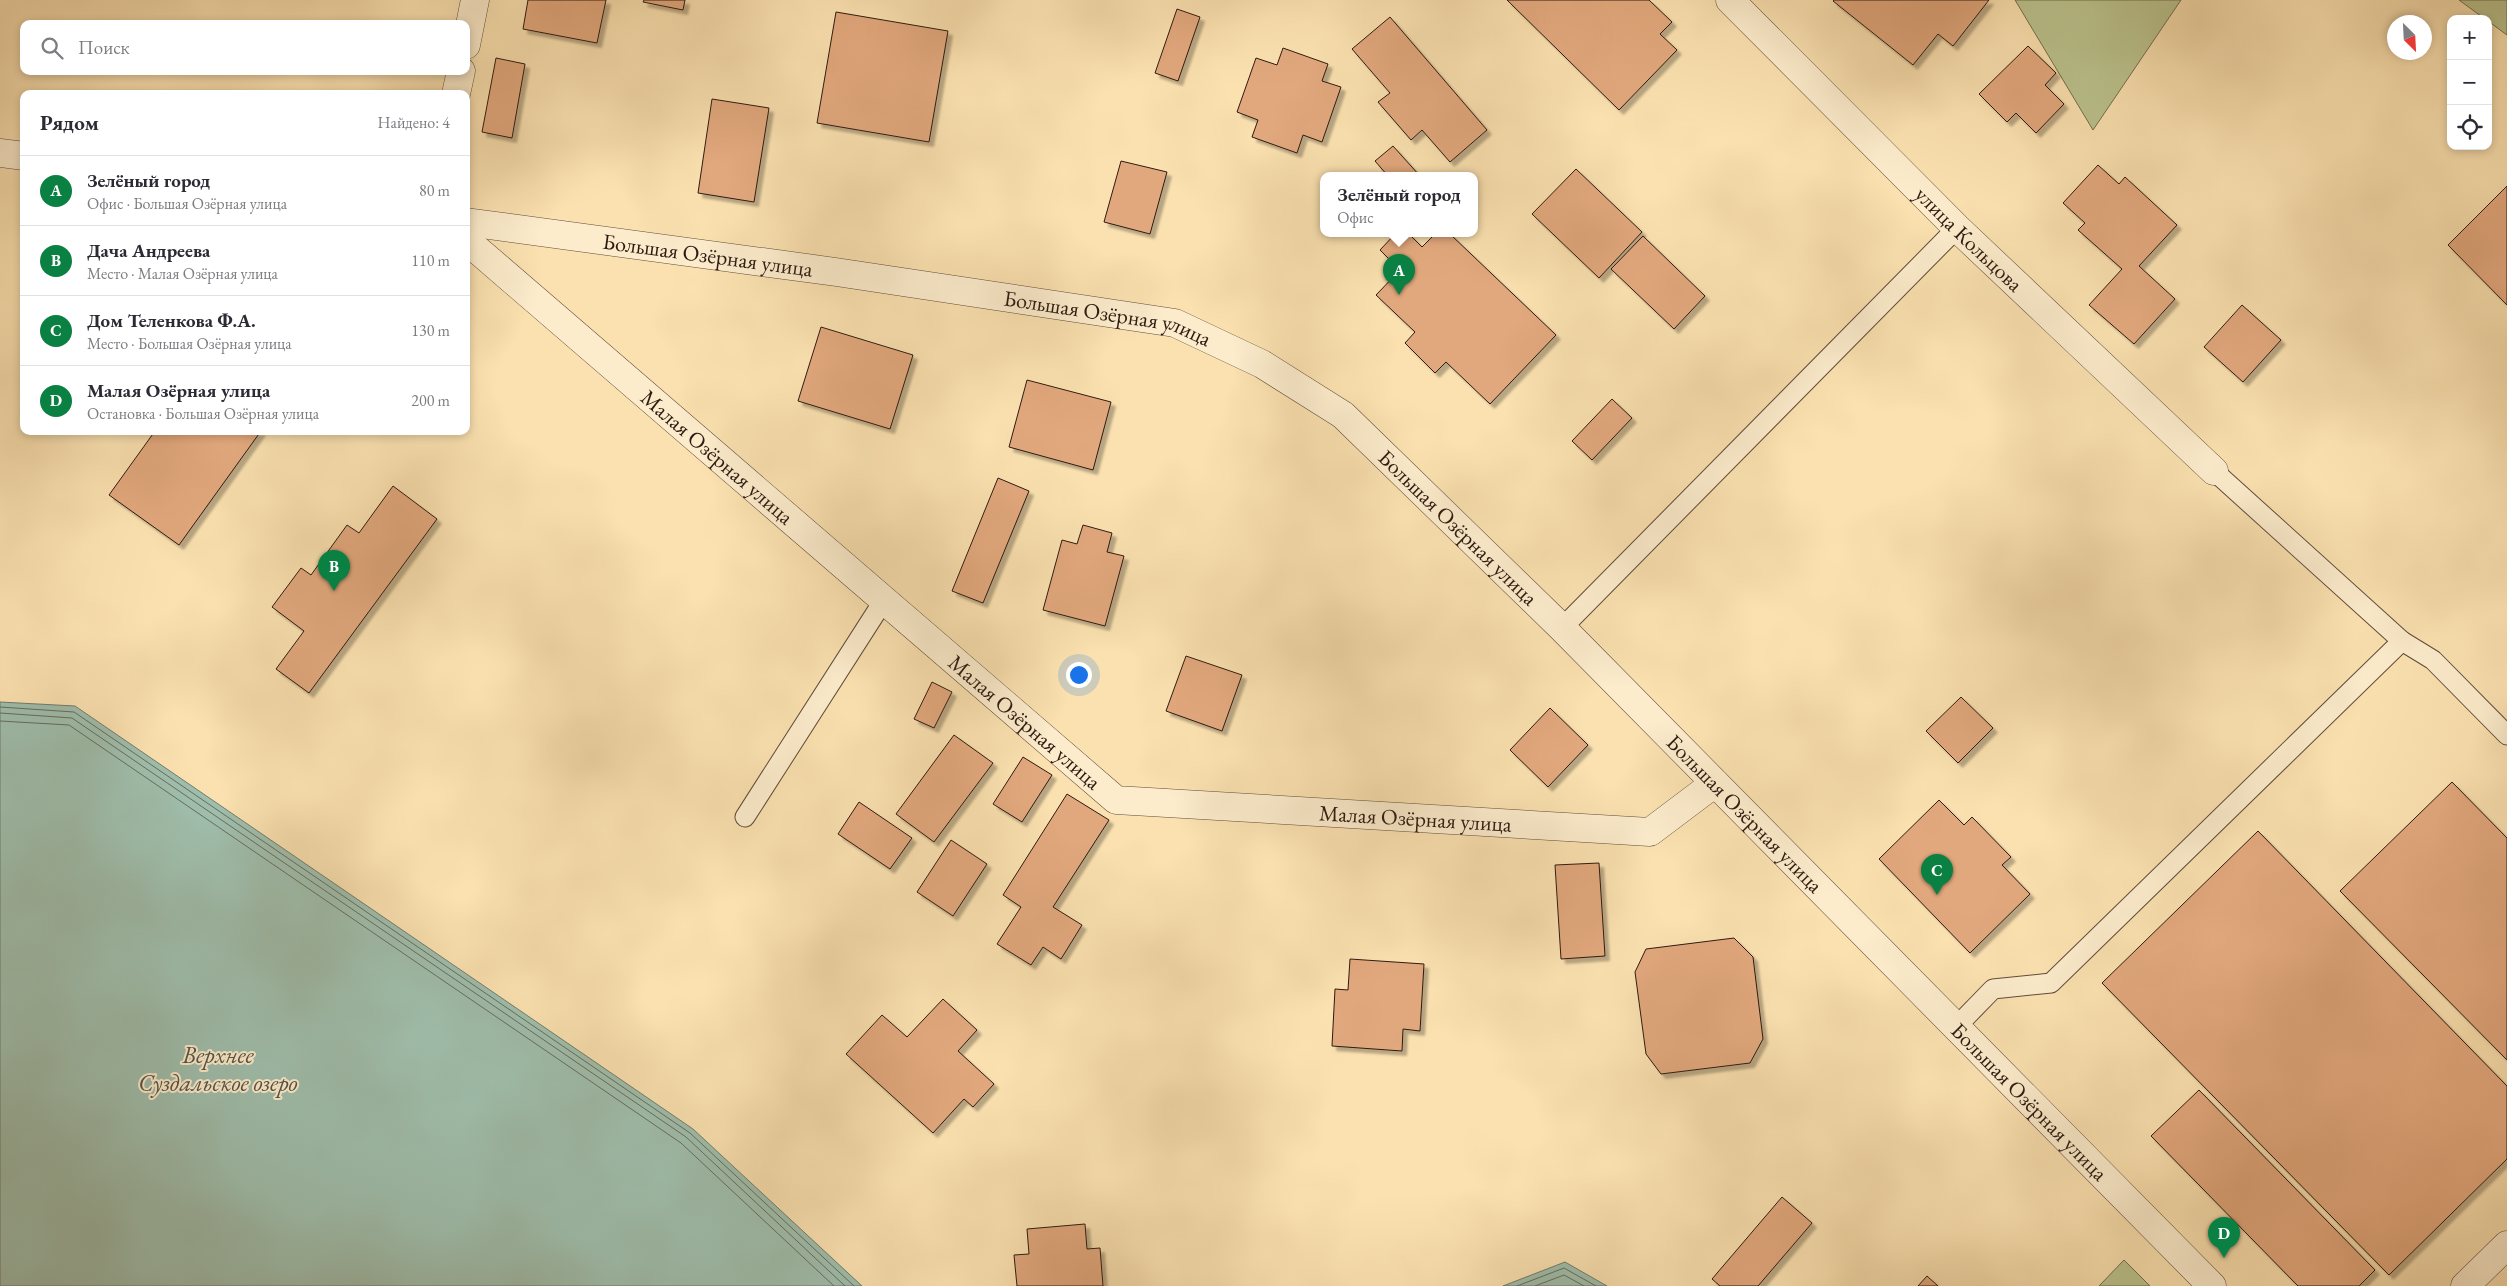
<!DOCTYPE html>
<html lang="ru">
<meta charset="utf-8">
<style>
body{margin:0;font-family:"EB Garamond",serif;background:#f2f2f3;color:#2b2b33}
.controls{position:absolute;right:15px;top:15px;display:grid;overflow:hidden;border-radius:10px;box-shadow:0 2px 8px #0003}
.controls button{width:45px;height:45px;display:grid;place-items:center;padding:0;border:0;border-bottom:1px solid #e1e1e2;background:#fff;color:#2b2b33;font:25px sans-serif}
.compass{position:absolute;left:2387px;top:15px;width:45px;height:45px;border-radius:50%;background:#fff;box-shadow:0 2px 8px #0003;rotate:156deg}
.you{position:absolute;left:1078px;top:674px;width:18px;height:18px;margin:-12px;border:4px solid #fff;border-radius:50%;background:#1a73e8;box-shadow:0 0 0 8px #1a73e833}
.badge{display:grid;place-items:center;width:32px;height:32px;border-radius:50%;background:#0b8043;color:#fff;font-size:16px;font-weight:700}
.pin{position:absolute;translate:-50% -41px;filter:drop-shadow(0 1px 2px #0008)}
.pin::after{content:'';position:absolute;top:26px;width:18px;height:15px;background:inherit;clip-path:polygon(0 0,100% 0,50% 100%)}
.popup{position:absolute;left:1320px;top:172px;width:158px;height:65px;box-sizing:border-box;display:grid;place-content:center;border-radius:10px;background:#fff;filter:drop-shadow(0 1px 4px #0005);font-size:16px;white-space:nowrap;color:#7c7c81}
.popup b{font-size:19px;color:#2b2b33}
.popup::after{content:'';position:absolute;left:50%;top:100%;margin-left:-10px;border:10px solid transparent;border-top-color:#fff}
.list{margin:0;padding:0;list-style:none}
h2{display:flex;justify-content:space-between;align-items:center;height:65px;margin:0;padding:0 20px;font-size:21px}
h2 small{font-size:16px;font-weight:400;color:#7c7c81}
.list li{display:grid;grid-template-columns:32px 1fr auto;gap:15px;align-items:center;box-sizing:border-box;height:70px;padding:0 20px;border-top:1px solid #e1e1e2}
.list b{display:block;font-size:19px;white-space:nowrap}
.list p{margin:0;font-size:16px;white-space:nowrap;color:#7c7c81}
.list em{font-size:16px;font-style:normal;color:#7c7c81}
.icon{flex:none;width:28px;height:28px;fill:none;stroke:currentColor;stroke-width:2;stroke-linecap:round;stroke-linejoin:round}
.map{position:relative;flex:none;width:2507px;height:1286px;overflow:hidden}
.search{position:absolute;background:#fff;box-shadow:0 2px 8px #0003;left:20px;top:20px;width:450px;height:55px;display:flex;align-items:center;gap:12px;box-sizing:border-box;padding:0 18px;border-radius:10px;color:#7c7c81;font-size:19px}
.panel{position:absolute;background:#fff;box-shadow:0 2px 8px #0003;left:20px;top:90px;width:450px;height:345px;border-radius:10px}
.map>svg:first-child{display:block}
.green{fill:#bbc38e;stroke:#746e50}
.water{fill:#9fbeac;stroke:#717c6e}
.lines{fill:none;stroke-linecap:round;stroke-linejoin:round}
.shore{stroke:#666c5f;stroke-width:1}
.building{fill:#e2a87d;stroke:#2d1a12;filter:url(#shadow)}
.service-casing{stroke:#604c3a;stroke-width:21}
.minor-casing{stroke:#604c3a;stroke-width:29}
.tertiary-casing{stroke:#604c3a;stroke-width:29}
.service{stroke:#fceccc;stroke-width:19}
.minor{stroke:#fceccc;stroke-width:28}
.tertiary{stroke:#fceccc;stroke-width:28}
.labels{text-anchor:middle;stroke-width:4;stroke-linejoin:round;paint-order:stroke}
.street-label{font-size:22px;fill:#2d1a12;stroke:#fceccc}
.water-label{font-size:24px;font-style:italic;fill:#555348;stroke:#fceccc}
</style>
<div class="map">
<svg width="2507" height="1286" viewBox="0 0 2507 1286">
<defs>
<filter id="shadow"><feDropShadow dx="4.5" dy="4.5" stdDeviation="1" flood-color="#0004"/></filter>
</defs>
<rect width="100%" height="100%" fill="#fbe1b0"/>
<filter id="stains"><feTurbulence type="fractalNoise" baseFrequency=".004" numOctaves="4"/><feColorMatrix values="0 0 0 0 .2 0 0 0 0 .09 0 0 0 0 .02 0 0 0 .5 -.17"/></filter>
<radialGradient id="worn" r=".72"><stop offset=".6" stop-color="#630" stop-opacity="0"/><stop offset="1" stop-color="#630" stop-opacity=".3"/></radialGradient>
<!-- green -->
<g class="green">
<path d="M2015,0H2181L2093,130Z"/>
<path d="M2459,0H2507V35L2488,21V19H2485Z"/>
<path d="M2124,1260L2150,1286H2099Z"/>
</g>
<!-- water -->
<g class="water">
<path d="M0,702L75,706L693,1129L862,1286H0Z"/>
<path d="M1565,1262L1607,1286H1503Z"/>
</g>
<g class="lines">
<!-- shore -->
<g class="shore">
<path d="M0,707L74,712L690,1133L854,1286"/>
<path d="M0,713L72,718L686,1137L845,1286"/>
<path d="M0,721L69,725L681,1143L834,1286"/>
<path d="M1517,1286L1564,1268L1596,1286"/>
<path d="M1535,1286L1564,1275L1584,1286"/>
</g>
</g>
<!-- building -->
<g class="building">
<path d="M528,0H606L597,43L523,29Z"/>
<path d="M644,0H685L683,10L643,2Z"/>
<path d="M1507,0H1649L1672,22L1660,34L1677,50L1619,110Z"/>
<path d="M1834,0H1989L1953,46L1938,34L1913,65L1833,1Z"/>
<path d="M1177,9L1200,17L1178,81L1155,73Z"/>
<path d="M836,12L948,31L929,142L817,123Z"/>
<path d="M1390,17L1487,130L1450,162L1422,130L1411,140L1378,102L1390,93L1352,49Z"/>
<path d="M2028,46L2056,73L2045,85L2064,104L2036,133L2016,113L2007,122L1979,94Z"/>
<path d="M1283,48L1328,64L1322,81L1341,87L1322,142L1303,135L1297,153L1252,137L1258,120L1237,112L1256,58L1277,65Z"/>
<path d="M496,58L525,64L512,138L482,132Z"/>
<path d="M712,99L769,108L754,202L698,193Z"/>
<path d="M1393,146L1420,176H1388L1375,161Z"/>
<path d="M1121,161L1167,172L1150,234L1104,222Z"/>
<path d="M2098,165L2119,184L2125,177L2177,225L2139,266L2175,299L2134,344L2089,305L2122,269L2078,230L2085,223L2063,203Z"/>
<path d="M1576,169L1642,232L1599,278L1532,214Z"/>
<path d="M2507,186V305L2448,245Z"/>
<path d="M1395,234H1409L1422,247L1435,234H1450L1556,335L1490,404L1446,362L1435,373L1405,343L1415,332L1376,295L1400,270L1380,250Z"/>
<path d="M1643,236L1705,296L1674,329L1611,269Z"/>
<path d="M2242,305L2281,340L2243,382L2204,347Z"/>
<path d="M821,327L913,355L890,429L798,401Z"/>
<path d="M1027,380L1111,402L1093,470L1009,447Z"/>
<path d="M1612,399L1632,418L1592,460L1572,441Z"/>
<path d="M155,431H261L179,545L109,495Z"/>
<path d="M998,478L1029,491L983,603L952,591Z"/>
<path d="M393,486L437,519L309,693L276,669L304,631L272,607L301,568L311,575L347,525L359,533Z"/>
<path d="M1083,525L1112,533L1107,552L1124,556L1105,626L1043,610L1062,540L1077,544Z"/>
<path d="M1186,656L1242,675L1222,731L1166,711Z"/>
<path d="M932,682L952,692L934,728L914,719Z"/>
<path d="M1961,697L1993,728L1958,763L1926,731Z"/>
<path d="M1550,708L1588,745L1548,787L1510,750Z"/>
<path d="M954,735L993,763L934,842L896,814Z"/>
<path d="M1023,757L1052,775L1022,822L993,804Z"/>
<path d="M2452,782L2507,838V1060L2340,891Z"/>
<path d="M1067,794L1109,820L1053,907L1082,925L1061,959L1043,947L1031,965L997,944L1021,907L1003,895Z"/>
<path d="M1939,800L1964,825L1972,817L2011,857L2002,865L2030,894L1970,953L1879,859Z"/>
<path d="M859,802L912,838L890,869L838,834Z"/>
<path d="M2258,831L2507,1086V1159L2389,1275L2102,983Z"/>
<path d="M951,840L987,864L953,916L917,892Z"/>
<path d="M1599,863L1605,956L1561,959L1555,865Z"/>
<path d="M1734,938L1753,957L1763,1039L1750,1063L1661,1074L1646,1054L1635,972L1646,949Z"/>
<path d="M1350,959L1424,964L1420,1031L1403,1029L1402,1051L1332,1046L1335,989L1348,990Z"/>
<path d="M943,999L977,1030L958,1051L994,1084L973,1107L964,1099L933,1133L846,1054L882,1015L907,1037Z"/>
<path d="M2199,1090L2375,1270L2359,1286H2298L2151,1136Z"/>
<path d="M1782,1197L1812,1223L1758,1286H1720L1712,1279Z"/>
<path d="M1085,1224L1087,1249L1100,1248L1103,1286H1017L1014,1255L1029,1254L1027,1229Z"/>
<path d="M1927,1276L1938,1286H1918Z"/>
</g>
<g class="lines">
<defs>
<g id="service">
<path d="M2214,471L2402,641"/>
<path d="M1562,628L1957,228"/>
<path d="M745,817L884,600"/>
<path d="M1956,1027L1993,989L2051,983L2402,641L2433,660L2507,735"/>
</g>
<g id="minor">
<path id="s1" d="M1730,0L1957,228L2214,471"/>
<path d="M466,45L475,0"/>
<path d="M456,94L461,71"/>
<path id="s2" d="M466,240L1116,800L1650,832L1715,783"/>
<path d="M2465,1286L2507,1245"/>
</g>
<g id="tertiary">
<path d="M0,153L24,156"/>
<path id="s3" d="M466,222L836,272L1175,323L1262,364L1343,415L1562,628L2212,1286"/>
</g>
</defs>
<!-- service casing -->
<use href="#service" class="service-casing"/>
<!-- minor casing -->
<use href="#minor" class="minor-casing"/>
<!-- tertiary casing -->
<use href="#tertiary" class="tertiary-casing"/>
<!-- service -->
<use href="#service" class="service"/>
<!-- minor -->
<use href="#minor" class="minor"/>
<!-- tertiary -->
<use href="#tertiary" class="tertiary"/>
</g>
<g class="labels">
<!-- street labels -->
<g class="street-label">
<text dy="8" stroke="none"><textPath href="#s1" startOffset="338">улица Кольцова</textPath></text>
<text dy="8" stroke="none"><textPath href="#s3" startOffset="244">Большая Озёрная улица</textPath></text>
<text dy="8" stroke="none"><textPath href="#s3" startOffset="649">Большая Озёрная улица</textPath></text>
<text dy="8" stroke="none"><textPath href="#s2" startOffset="332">Малая Озёрная улица</textPath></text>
<text dy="8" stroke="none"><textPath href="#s3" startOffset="1069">Большая Озёрная улица</textPath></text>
<text dy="8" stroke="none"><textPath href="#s2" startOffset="738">Малая Озёрная улица</textPath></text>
<text dy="8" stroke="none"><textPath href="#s3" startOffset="1474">Большая Озёрная улица</textPath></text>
<text dy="8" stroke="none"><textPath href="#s2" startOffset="1158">Малая Озёрная улица</textPath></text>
<text dy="8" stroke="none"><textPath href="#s3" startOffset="1879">Большая Озёрная улица</textPath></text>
</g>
<!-- water labels -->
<g class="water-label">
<text x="218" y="1063">Верхнее<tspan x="218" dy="28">Суздальское озеро</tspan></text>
</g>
</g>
<rect width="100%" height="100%" filter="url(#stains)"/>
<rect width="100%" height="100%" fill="url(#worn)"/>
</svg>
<div class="controls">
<button>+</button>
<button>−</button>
<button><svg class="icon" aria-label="locate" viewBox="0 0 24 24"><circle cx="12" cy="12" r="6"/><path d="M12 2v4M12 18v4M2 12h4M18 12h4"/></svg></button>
</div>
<svg class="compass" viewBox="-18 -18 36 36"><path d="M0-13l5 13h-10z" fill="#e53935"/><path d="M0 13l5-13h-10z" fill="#7c7c81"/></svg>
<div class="you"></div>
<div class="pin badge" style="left:1399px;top:295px">A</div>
<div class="popup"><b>Зелёный город</b>Офис</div>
<div class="pin badge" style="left:334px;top:591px">B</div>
<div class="pin badge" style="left:1937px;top:895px">C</div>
<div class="pin badge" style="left:2224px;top:1258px">D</div>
<div class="search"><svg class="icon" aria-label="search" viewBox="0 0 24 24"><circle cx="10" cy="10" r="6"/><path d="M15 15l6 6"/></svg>Поиск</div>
<section class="panel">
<h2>Рядом<small>Найдено: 4</small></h2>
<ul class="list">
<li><span class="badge">A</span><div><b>Зелёный город</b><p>Офис · Большая Озёрная улица</p></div><em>80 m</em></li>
<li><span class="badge">B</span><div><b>Дача Андреева</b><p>Место · Малая Озёрная улица</p></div><em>110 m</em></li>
<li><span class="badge">C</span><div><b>Дом Теленкова Ф.А.</b><p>Место · Большая Озёрная улица</p></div><em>130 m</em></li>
<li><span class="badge">D</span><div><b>Малая Озёрная улица</b><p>Остановка · Большая Озёрная улица</p></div><em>200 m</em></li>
</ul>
</section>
</div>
